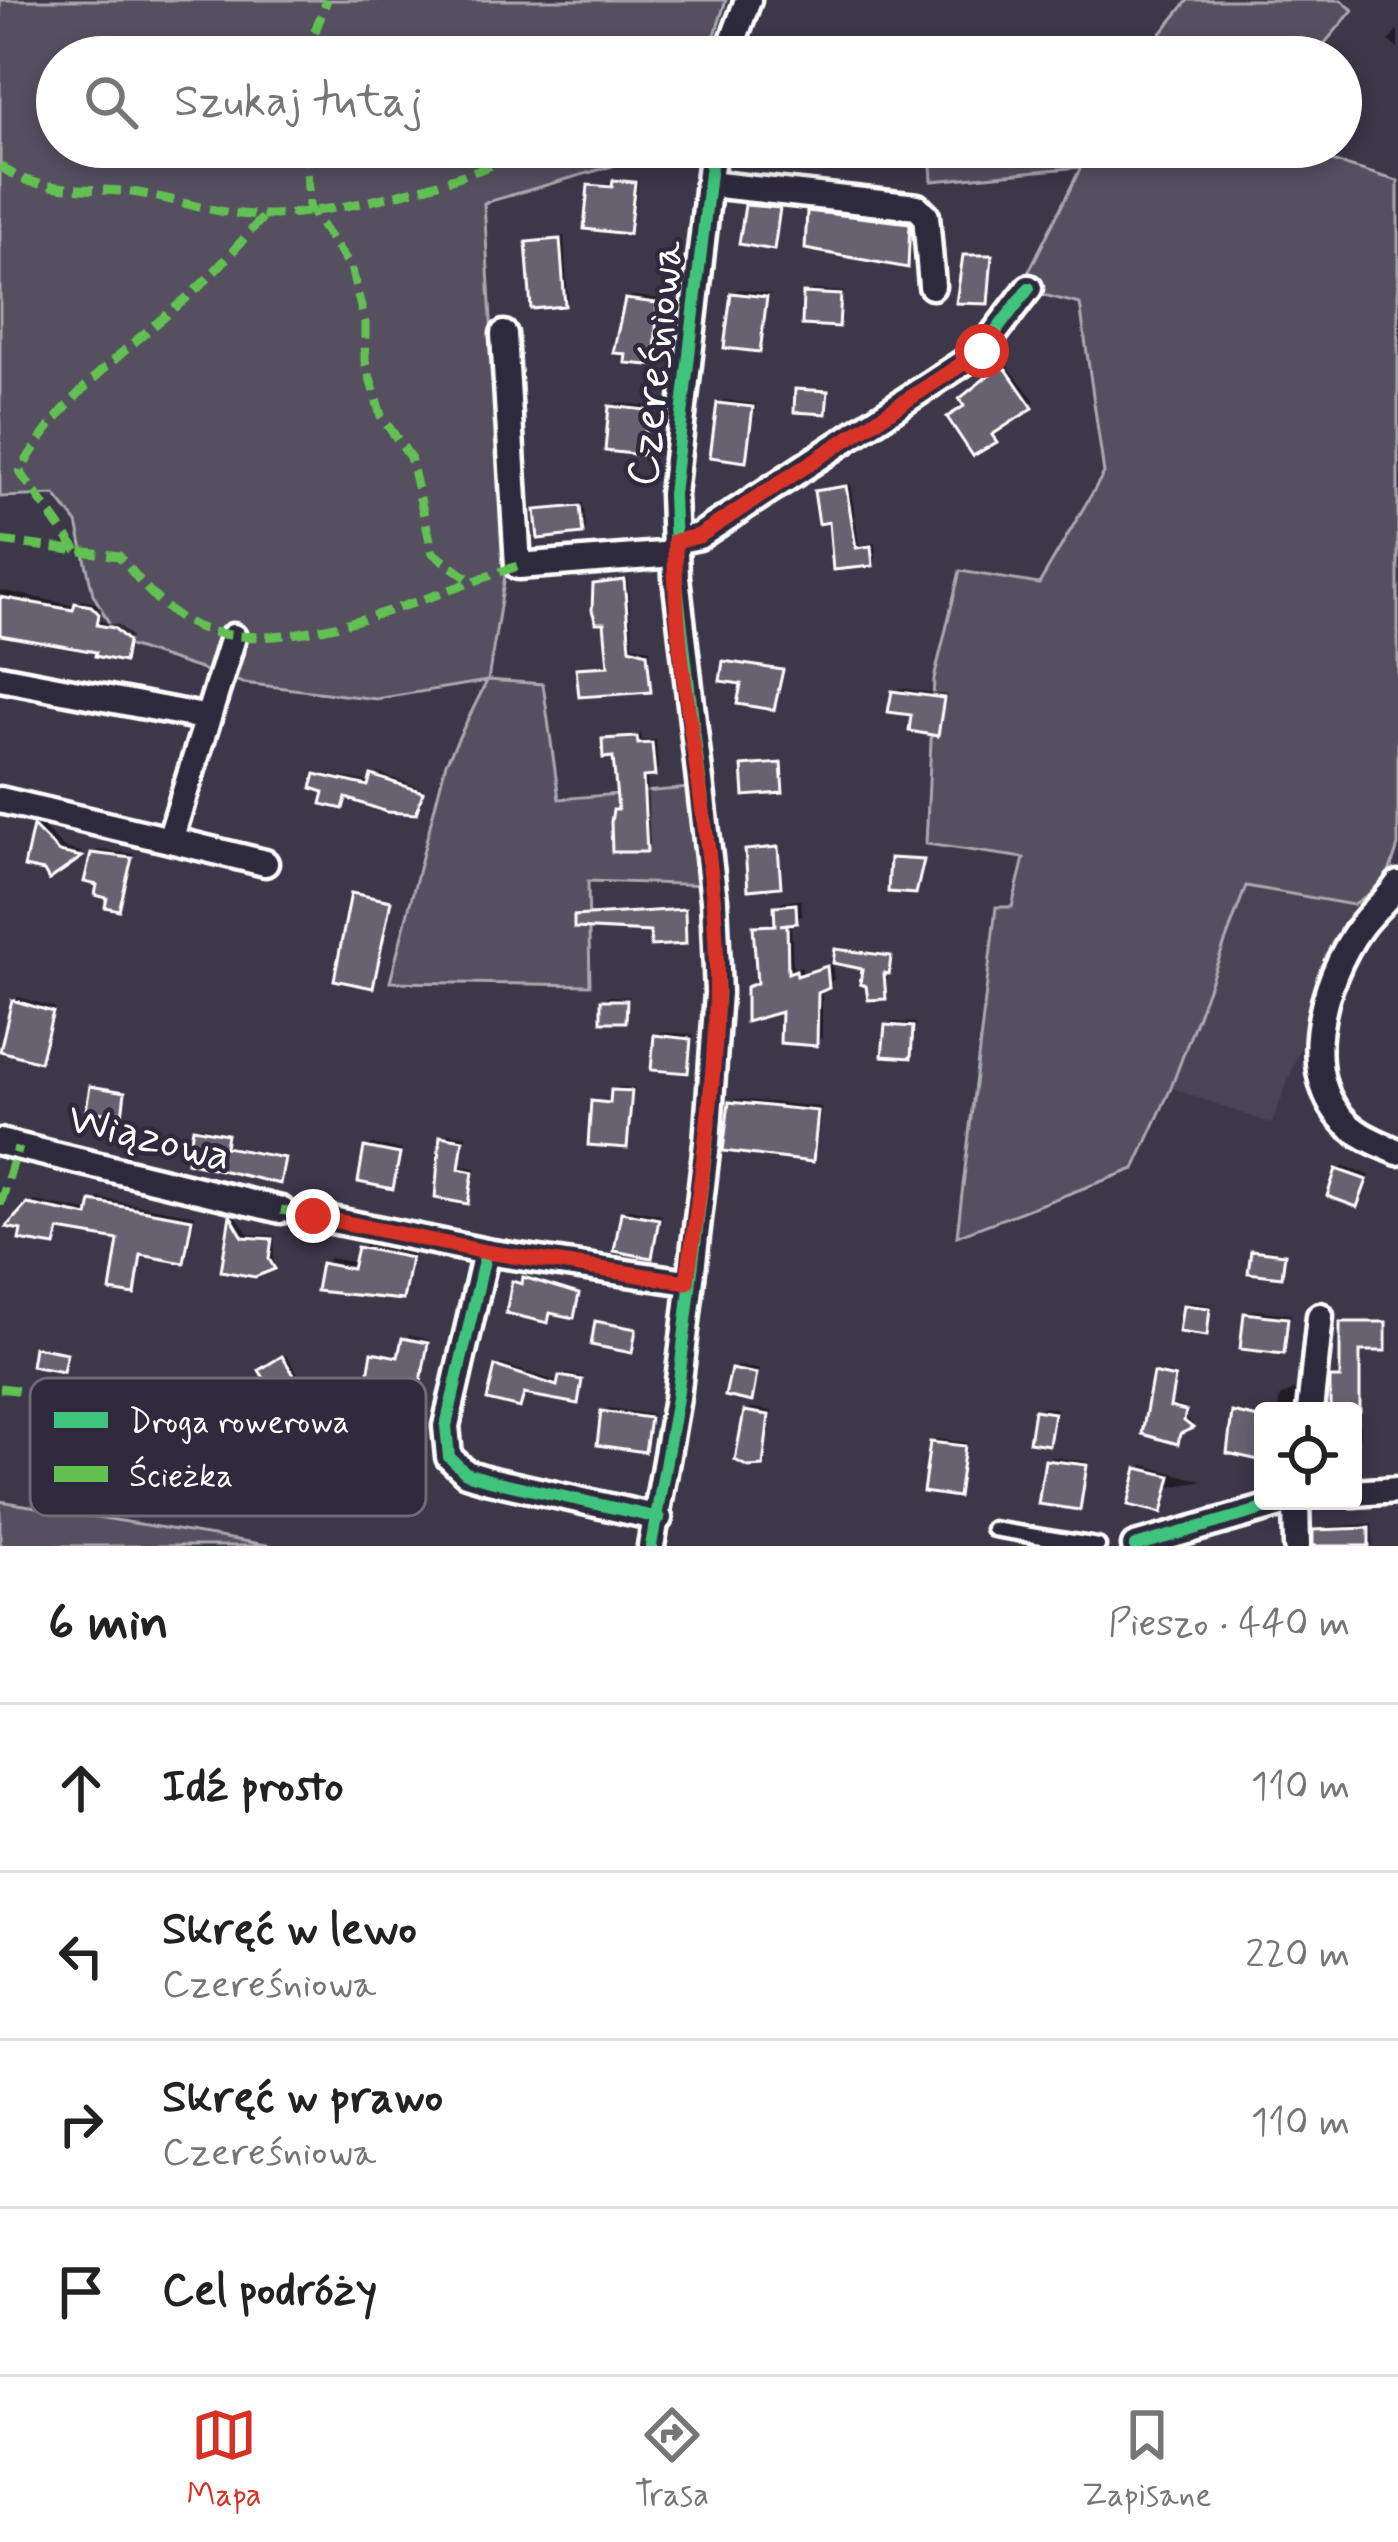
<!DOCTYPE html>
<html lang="pl">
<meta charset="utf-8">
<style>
body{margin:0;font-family:Mynerve,sans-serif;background:#f6f6f6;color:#222}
.controls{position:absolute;right:36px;bottom:36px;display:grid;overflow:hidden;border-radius:12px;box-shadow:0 6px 18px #0003}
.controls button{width:108px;height:108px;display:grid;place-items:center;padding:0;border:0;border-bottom:3px solid #e0e0e0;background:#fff;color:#222;font:60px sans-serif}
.stop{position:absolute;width:36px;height:36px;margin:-27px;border:9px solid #d93025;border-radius:50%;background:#fff}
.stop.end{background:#d93025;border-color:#fff;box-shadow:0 3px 12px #0008}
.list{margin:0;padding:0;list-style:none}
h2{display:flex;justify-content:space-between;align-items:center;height:156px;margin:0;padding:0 48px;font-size:51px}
h2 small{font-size:39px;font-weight:400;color:#767676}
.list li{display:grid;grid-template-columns:78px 1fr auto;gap:36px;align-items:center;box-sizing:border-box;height:168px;padding:0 48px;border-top:3px solid #e0e0e0}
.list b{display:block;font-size:45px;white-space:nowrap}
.list p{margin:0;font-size:39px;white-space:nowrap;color:#767676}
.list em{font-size:39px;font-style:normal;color:#767676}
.icon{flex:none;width:66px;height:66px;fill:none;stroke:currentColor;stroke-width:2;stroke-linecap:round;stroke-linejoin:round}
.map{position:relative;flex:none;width:1398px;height:1546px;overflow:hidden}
.search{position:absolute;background:#fff;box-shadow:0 6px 18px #0003;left:36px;right:36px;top:36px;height:132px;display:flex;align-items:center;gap:30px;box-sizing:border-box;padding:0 42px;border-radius:66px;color:#767676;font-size:45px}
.sheet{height:828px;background:#fff}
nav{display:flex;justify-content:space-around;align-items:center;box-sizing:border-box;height:168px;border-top:3px solid #e0e0e0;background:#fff;font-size:33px;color:#767676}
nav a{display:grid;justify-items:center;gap:6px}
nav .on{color:#d93025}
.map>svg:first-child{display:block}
.built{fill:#494455}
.green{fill:#555060;stroke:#aaa8b0;stroke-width:3}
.shadow{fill:#0007}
.building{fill:#666270;stroke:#fff;stroke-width:3}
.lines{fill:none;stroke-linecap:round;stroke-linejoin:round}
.service-casing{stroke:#fff;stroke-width:21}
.minor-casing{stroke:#fff;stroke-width:33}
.service{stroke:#2f2a3d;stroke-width:12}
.minor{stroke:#2f2a3d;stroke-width:24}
.quiet{stroke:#63c152;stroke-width:9;stroke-dasharray:18 9;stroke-linecap:butt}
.cycleway-casing{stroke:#2f2a3d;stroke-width:20}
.cycleway{stroke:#40c37c;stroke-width:12}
.route{stroke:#d93025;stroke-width:15}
.labels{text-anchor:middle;stroke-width:9;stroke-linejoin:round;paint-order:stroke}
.street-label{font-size:45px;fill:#fff;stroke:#2f2a3d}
.key{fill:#2f2a3d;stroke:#6d6a77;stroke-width:3}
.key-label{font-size:33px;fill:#fff}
</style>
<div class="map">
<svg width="1398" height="1546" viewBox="0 0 1398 1546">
<rect width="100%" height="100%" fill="#3c3749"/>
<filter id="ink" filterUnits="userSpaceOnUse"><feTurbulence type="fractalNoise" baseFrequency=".00833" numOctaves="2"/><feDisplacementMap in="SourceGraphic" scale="24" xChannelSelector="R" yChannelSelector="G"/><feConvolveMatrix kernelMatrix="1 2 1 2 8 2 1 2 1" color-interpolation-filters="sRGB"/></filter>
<g filter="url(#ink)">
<!-- built -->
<path class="built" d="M1246,886L1353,905L1272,1124L1171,1088Z"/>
<!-- green -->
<g class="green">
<path d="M0,0H726L708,57H57V147H678L484,203L506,570L488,680L543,684L559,799L690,788L709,885L588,881L590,985L390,982L446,763L487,681L376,699L243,683L120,643L93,594L77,523L55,495L0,497Z"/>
<path d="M1188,0H1341L1353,10L1313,57H953L1135,49L1159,36Z"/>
<path d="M930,147H1286L1398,181V846L1386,882L1353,905L1246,886L1171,1088L1134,1169L957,1236L996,907H1012L1024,858L926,844L934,679L960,571L1039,584L1104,473L1080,304L1035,293L1025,279L1081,167L932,181Z"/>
<path d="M0,1501L273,1546H0Z"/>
</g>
<!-- shadow -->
<g class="shadow">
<path d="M1398,30V49L1389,41Z"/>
<path d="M638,180L632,227L628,231L591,186Z"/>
<path d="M752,201L783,205L773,246L747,206Z"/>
<path d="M814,208L913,220L911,260L907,264L810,213Z"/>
<path d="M564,236L568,299L564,303L529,243Z"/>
<path d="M738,289L770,294L759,349L734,294Z"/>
<path d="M811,290L844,292L838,324L806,295Z"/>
<path d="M632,296L661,299V330L647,362L628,300Z"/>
<path d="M1006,364L1035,401L995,429V439L968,406L967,395Z"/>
<path d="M724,400L756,404L745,459L720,404Z"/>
<path d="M617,403L650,406L642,452L612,408Z"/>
<path d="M850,483L859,545L875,543L876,559L836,567L832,519L817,492Z"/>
<path d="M583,503L586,527L582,532L538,512Z"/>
<path d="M627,578L633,645L650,649V689L579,670L611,664L607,620L596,585Z"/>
<path d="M0,590L76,606L82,600L96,603L102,609L100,621L119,625L131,636L128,654L123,659L99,649L0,633Z"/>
<path d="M899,688L947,695L937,733L894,692Z"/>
<path d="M641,734L642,741L656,740L658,769L647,774L650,845L646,849L616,811L621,806L616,754L605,741Z"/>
<path d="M321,773L372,783L377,773L424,789L415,811L347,795L343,806L317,776Z"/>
<path d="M39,824L64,848L82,852L50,876L45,869L28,865Z"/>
<path d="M98,850L134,854L118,907L94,855Z"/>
<path d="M801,900L802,915L791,921L793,969L801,966L803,972L832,963L834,979L822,988V1037L816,1043L784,1008L749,988L759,981L757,927L778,920L777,907L783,901Z"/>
<path d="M688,907L685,941L653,930L577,917Z"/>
<path d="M840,948L891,955L884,996L865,966Z"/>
<path d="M608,996L630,997L625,1019L604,1001Z"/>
<path d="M18,997L55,1008L39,1059L15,1001Z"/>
<path d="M892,1022L916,1023L910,1055L888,1026Z"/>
<path d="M661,1032L694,1035L687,1069L657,1037Z"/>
<path d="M618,1087L635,1088L626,1145L594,1103L613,1100Z"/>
<path d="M736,1099L821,1107L816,1154L812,1159L732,1103Z"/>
<path d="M199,1126L228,1132L226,1145L286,1156L282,1178L196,1129Z"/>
<path d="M448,1133L466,1136L461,1166L476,1168L467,1201L443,1137Z"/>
<path d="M372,1144L402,1150L392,1186L367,1148Z"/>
<path d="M1343,1166L1370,1176L1356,1204L1339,1171Z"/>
<path d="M98,1198L195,1215L188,1255L183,1259L144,1252L134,1291L122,1238L61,1227L54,1243L12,1225L34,1201L92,1212Z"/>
<path d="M628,1209L662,1215L651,1255L624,1213Z"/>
<path d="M235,1214L248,1234L275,1236L273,1267L224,1269Z"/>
<path d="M365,1243L415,1252L402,1297L324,1264L330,1258L357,1263Z"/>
<path d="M1190,1302L1213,1305L1206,1332L1185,1307Z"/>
<path d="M1252,1310L1291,1314L1283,1351L1247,1314Z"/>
<path d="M1346,1321H1387V1346L1362,1348L1359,1451L1353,1452V1411H1333V1379L1343,1377Z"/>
<path d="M409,1335L430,1340L407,1449L390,1376L375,1353L402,1354Z"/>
<path d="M286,1355L300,1377L294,1382L324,1429L301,1445L266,1367Z"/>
<path d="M501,1364L561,1383L566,1374L584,1377L580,1397L526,1391L519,1405L498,1368Z"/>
<path d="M738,1366L760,1370L751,1399L733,1370Z"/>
<path d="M1159,1371L1176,1376L1172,1405L1187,1408L1185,1417L1193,1424L1177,1440Z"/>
<path d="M1295,1389L1297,1411H1278L1280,1397Z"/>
<path d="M1042,1407L1057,1409L1048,1442L1037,1411Z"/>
<path d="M609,1408L653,1415L644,1449L604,1412Z"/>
<path d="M751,1408L772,1411L762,1463L747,1412Z"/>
<path d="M938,1439L968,1443L957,1494L933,1443Z"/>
<path d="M1052,1457L1089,1462L1079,1507L1048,1461Z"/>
<path d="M1144,1465L1203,1481L1164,1488L1161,1510L1139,1470Z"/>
<path d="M1372,1524L1373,1546H1322L1325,1527Z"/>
</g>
<!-- building -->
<g class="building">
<path d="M613,180L635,182L629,234L584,229L588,185L612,187Z"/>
<path d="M745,205L780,208L774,250L739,244Z"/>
<path d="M807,211L910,223L908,268L805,249Z"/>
<path d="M560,239L565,306L531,309L526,242Z"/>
<path d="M963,255H992L988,304L956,303Z"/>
<path d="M731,293L767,297L760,352L724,348Z"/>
<path d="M803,293L841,295L839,327L802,325Z"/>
<path d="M625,299L657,303L655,358L649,357V365L625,363L626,354L613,353Z"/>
<path d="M999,367L1006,369L1033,408L992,435L997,442L973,456L947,417L964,406L959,399Z"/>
<path d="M795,389L828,391L826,414L794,412Z"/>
<path d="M717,403L753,407L746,462L710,457Z"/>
<path d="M609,406L647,410L643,455L605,451Z"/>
<path d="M846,486L856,548L871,546L873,566L833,570L829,522L819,524L814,491Z"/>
<path d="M580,506L583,534L538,539L535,510Z"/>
<path d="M624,580L630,648L647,653L651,692L579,697L576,668L608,666L604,623H596L592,610L593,584Z"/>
<path d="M0,597L73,610L75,603L91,606L99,614L97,625L114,628L128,641L124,662L95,656L96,652L0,635Z"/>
<path d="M723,661L783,670L774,710L737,704L741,684L720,681Z"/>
<path d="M892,691L944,698L938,736L909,731L911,715L888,712Z"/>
<path d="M637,737L638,744L652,743L655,776L643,777L647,852H612L611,822L613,810H618L613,757L603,758L602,739Z"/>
<path d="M781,763L783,793L744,796L742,766Z"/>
<path d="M315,774L368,786L371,775L423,792L416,814L387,812L346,798L343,809L321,804L324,792L311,788Z"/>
<path d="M33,826L59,852L82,857L49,880L44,871L24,867Z"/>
<path d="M778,847L781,887L748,890L745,850Z"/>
<path d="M91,853L132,858L119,910L105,907L107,898L95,895L97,885L84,882Z"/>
<path d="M890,858L924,860L916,894L888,892Z"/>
<path d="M351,893L391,901L373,988L334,980Z"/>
<path d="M796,904L797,923L780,925L787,924L788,973L796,970L797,976L827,966L829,988L818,993L817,1046L780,1043L781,1012L746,1022V987L757,983L753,926L775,925L774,906Z"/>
<path d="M685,909L686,944L651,946L650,932L574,928V916Z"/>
<path d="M835,949L891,956L889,974L884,973L886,999L868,1000L866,986L860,984L862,969L833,963Z"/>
<path d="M12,1000L53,1012L40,1062L0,1051Z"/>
<path d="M601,1000H627L626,1022H601Z"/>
<path d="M885,1025L913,1027L911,1058L882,1056Z"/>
<path d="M654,1035L691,1039L688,1073L651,1070Z"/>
<path d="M90,1086L125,1092L122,1116L86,1110Z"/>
<path d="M611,1090L632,1091L627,1148L588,1145L591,1101L610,1103Z"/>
<path d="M729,1102L818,1111L813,1162L723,1151Z"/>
<path d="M193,1128L227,1134L225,1147L285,1158L280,1184L187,1162Z"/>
<path d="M440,1136L463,1140L459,1169L473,1172L468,1204L435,1198Z"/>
<path d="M364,1147L400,1154L393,1189L358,1182Z"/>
<path d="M1336,1169L1367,1180L1357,1207L1327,1196Z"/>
<path d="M91,1201L192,1219L184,1263L141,1255L135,1295L110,1291L118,1240L59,1230L55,1246L19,1240L21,1230L6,1227L27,1204L88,1216Z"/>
<path d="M621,1212L659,1219L652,1258L614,1251Z"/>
<path d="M230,1215L243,1237L272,1239L269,1259L275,1269L255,1277L221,1271Z"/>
<path d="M357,1247L411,1258L403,1300L316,1291L321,1263L352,1269Z"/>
<path d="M1251,1250L1285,1254L1282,1277L1248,1273Z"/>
<path d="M523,1277L579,1294L574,1318L550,1313L548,1323L506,1313L512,1281L522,1284Z"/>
<path d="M1183,1305L1210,1308L1207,1336L1179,1332Z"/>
<path d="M1244,1313L1288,1318L1284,1354L1240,1349Z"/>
<path d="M595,1321L636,1329L632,1353L591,1345Z"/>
<path d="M1340,1322H1386V1351H1360V1411H1330V1378H1340Z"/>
<path d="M402,1338L428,1343L408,1453L369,1442L386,1378L368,1375L372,1352L398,1357Z"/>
<path d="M34,1347L67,1353L63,1372L31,1366Z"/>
<path d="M282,1356L299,1383L292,1387L322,1435L300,1449L287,1429L266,1442L250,1434L252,1425L246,1416L276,1398L259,1370Z"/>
<path d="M495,1366L557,1386L559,1376L582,1380L578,1404L524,1394L520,1408L487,1400Z"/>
<path d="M731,1369L757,1374L752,1402L725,1396Z"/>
<path d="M1153,1373L1175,1378L1170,1407L1186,1411L1184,1421L1193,1428L1180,1434L1178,1444L1142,1434Z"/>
<path d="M1034,1410L1054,1413L1049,1445L1029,1442Z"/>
<path d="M601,1411L650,1418L645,1452L597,1445Z"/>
<path d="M744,1411L769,1415L763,1466L748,1467L735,1460Z"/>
<path d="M1232,1412L1263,1419V1461L1227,1453Z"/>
<path d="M930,1442L965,1446L958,1497L923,1492Z"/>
<path d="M1045,1460L1087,1465L1080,1510L1038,1504Z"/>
<path d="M1137,1468L1171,1476L1162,1513L1128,1505Z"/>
<path d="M1369,1528V1546H1313V1530Z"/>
</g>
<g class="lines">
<defs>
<path id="service" d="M993,1529L1098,1546"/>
<g id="minor">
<path d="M727,57L748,0"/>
<path d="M709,184L917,207L926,216L932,286"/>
<path d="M504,334L518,566L675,554"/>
<path d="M675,541L699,536L981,351L1029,288"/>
<path d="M0,678L208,718"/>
<path d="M0,800L170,840L233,637"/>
<path d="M170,840L265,863"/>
<path d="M1398,884C1387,900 1372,911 1361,926C1322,978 1291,1085 1356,1131C1368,1140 1385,1146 1398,1152"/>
<path d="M0,1142L281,1210"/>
<path d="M313,1216L486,1252L687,1282"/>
<path d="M486,1252L446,1426L449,1457L466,1473L489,1480L659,1518"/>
<path d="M1310,1411L1320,1316"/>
<path d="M1353,1493L1398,1490"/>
<path d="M1296,1501L1297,1546"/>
<path d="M651,1546L677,1398L707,1143L718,993L714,900L676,577L673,494L713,147"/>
<path d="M1135,1546L1291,1501"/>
</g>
</defs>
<!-- service casing -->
<use href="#service" class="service-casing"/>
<!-- minor casing -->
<use href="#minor" class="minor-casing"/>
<!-- service -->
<use href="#service" class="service"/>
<!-- minor -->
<use href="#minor" class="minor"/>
<!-- quiet -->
<g class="quiet">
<path d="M305,57L327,0"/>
<path d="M306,147L309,208L351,267L365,323V361L381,416L410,457L433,553L471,581"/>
<path d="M0,165C28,192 86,188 123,191C161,195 195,208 232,213C311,225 463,181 535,147"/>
<path d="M0,541L119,556C139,579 158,606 185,621C271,669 430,594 518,566"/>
<path d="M77,551L20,472C61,396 127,350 191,294C219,270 242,239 267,213"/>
<path d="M0,1205L18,1147"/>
<path d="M281,1210L313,1216"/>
<path d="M0,1388L131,1405"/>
</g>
<defs>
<g id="cycleway">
<path d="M675,541L699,536L981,351L1029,288"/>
<path d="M486,1252L446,1426L449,1457L466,1473L489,1480L659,1518"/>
<path d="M651,1546L677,1398L707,1143L718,993L714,900L676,577L673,494L713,147"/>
<path d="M1135,1546L1291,1501"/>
</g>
</defs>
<!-- cycleway casing -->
<use href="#cycleway" class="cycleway-casing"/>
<!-- cycleway -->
<use href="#cycleway" class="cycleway"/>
</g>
</g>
<g class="lines" filter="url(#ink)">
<!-- route -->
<path class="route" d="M313,1216L486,1252L687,1282C705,1154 725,1026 713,897C703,780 673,659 675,541L699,536L982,351"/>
</g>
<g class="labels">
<!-- street labels -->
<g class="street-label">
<text transform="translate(653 363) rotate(-84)" y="16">Czereśniowa</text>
<text transform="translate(150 1135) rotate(14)" y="16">Wiązowa</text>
</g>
</g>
<!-- legend -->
<rect x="30" y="1378" width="396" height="138" rx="18" class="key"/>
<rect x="54" y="1412" width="54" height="16" fill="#40c37c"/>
<rect x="54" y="1466" width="54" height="16" fill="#63c152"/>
<g class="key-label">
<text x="129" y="1432">Droga rowerowa</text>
<text x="129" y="1486">Ścieżka</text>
</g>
</svg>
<div class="controls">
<button><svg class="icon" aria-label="locate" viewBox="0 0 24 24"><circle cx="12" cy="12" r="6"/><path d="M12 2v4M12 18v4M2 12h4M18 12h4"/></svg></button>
</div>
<div class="stop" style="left:982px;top:351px"></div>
<div class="stop end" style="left:313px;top:1216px"></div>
<div class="search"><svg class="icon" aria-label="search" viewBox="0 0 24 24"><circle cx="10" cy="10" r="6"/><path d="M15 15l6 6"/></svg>Szukaj tutaj</div>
</div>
<section class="sheet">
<h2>6 min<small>Pieszo · 440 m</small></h2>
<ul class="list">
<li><svg class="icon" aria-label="ahead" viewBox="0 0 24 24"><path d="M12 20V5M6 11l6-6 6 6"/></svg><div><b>Idź prosto</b></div><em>110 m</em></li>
<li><svg class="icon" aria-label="left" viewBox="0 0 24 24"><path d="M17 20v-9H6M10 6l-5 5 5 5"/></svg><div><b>Skręć w lewo</b><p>Czereśniowa</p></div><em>220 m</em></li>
<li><svg class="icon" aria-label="right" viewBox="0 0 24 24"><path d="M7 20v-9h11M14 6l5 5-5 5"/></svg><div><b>Skręć w prawo</b><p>Czereśniowa</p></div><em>110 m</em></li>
<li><svg class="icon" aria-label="arrive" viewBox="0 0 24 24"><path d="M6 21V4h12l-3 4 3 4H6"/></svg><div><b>Cel podróży</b></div></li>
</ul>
</section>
<nav>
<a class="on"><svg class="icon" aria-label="map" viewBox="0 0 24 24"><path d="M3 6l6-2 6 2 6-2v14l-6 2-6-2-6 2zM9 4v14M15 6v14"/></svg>Mapa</a>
<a><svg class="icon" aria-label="directions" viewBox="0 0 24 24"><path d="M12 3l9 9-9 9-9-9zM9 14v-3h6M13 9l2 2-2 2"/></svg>Trasa</a>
<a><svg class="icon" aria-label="saved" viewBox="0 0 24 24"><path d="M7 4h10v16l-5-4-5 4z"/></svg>Zapisane</a>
</nav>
